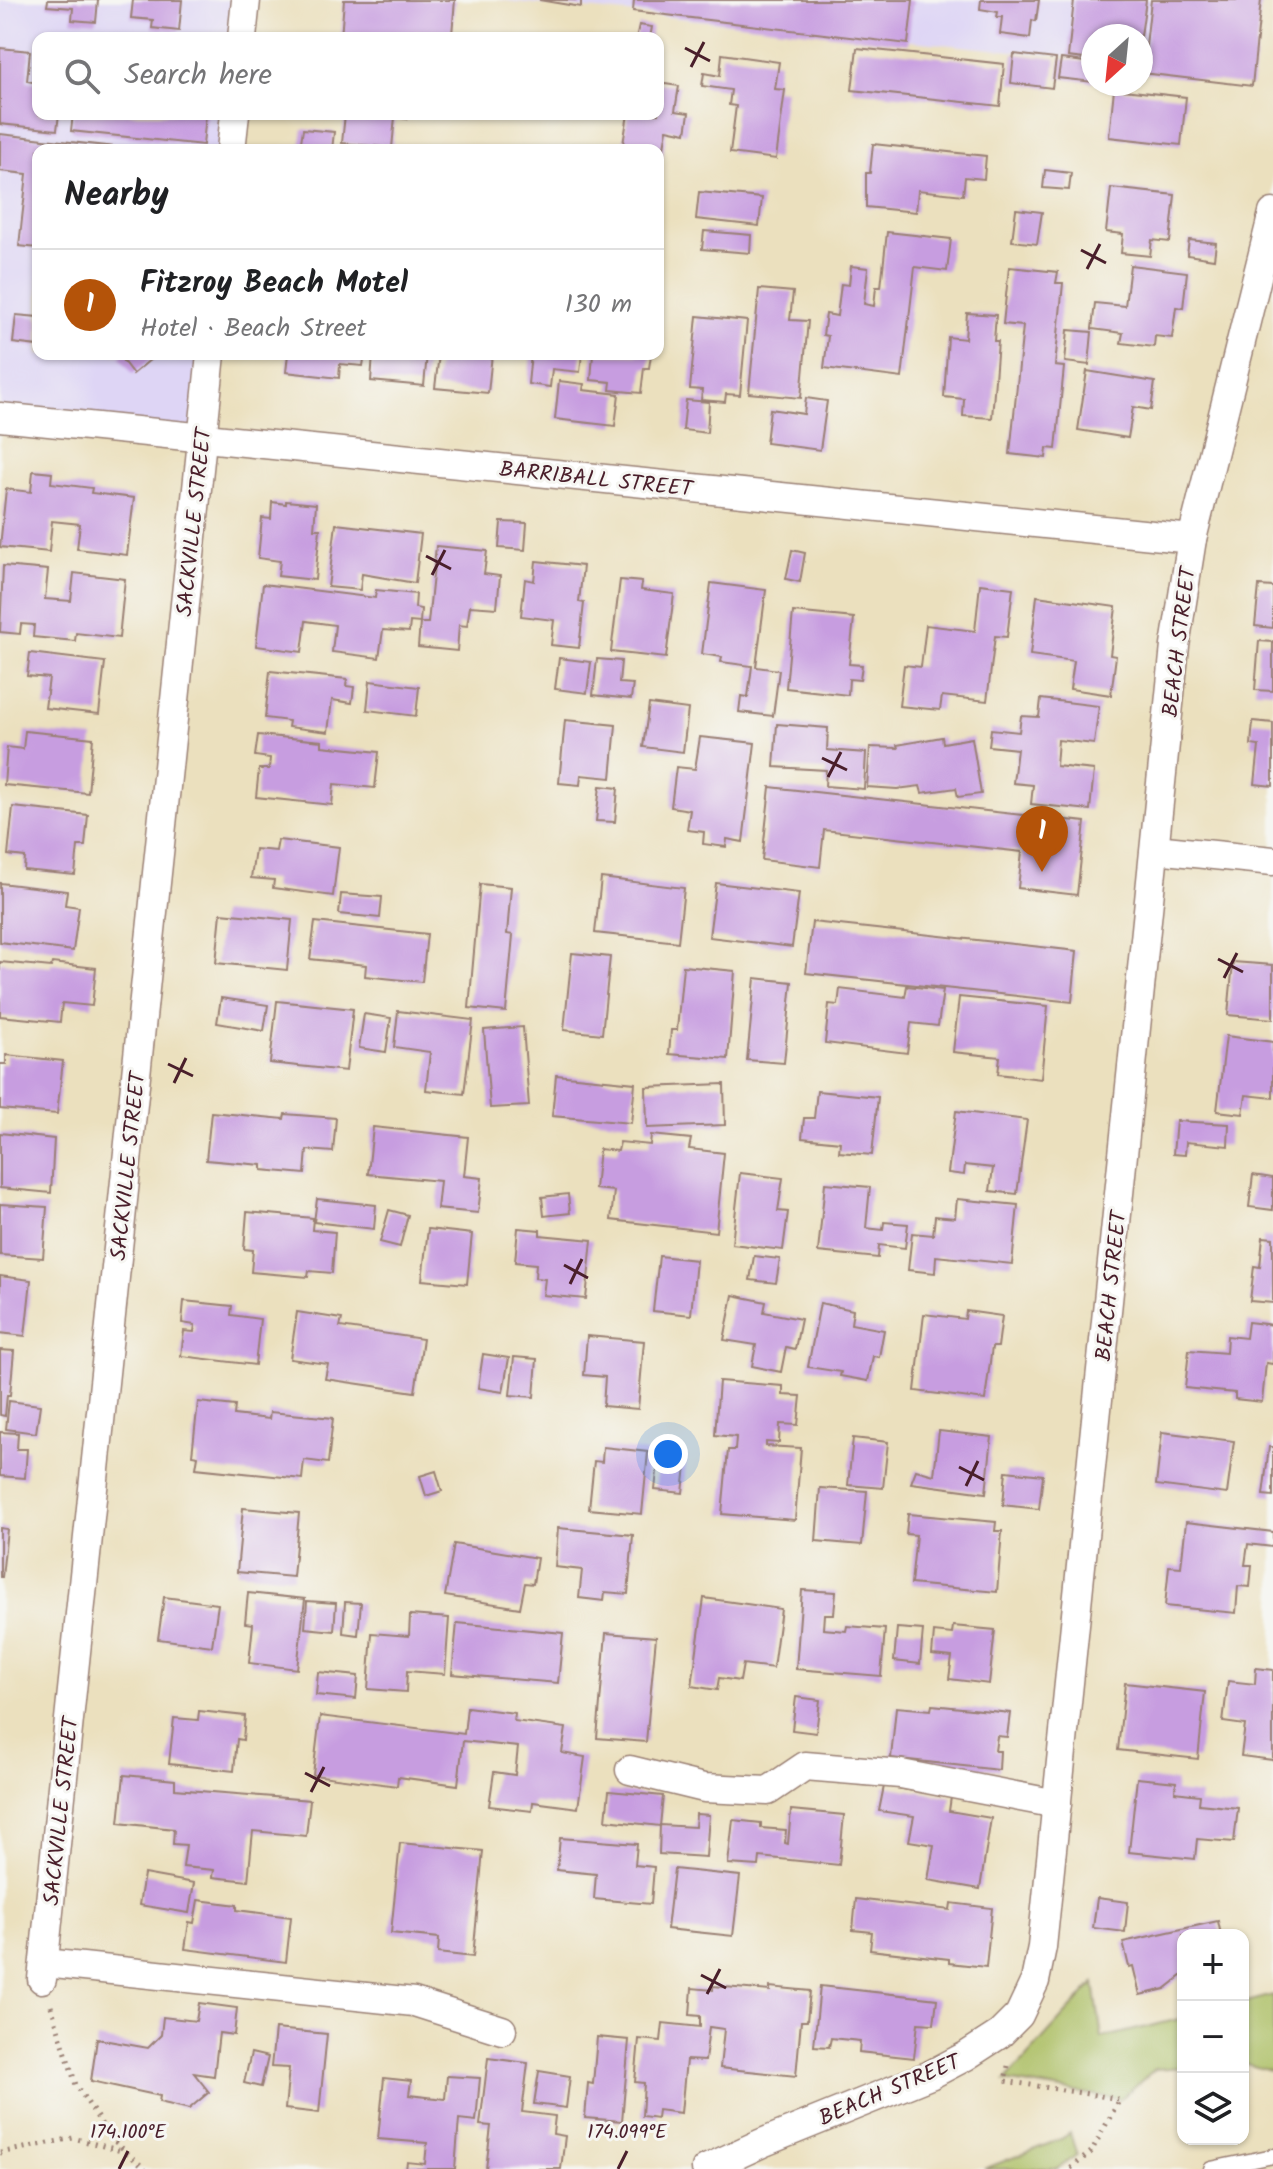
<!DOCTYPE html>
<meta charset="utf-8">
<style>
body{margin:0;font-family:Kalam,sans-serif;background:#f2f2f2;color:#202124}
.controls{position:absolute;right:24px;bottom:24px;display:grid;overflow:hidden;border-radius:16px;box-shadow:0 2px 6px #0004}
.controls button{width:72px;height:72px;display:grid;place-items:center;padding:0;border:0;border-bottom:2px solid #e0e0e0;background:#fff;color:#202124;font:40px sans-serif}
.compass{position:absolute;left:1081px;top:24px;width:72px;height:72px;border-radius:50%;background:#fff;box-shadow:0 2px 6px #0004;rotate:207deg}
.you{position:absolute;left:668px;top:1454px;width:28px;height:28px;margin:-20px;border:6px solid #fff;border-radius:50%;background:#1a73e8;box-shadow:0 0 0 12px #1a73e833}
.badge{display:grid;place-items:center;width:52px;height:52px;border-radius:50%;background:#b45309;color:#fff;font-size:26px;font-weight:700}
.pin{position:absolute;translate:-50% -66px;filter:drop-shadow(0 2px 4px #0008)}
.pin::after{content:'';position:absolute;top:42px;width:28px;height:24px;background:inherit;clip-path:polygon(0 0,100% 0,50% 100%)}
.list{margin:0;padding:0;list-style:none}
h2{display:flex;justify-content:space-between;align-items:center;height:104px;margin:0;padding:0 32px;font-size:34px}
h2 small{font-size:26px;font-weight:400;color:#757577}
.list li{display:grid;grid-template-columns:52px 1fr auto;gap:24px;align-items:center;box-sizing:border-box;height:112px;padding:0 32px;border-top:2px solid #e0e0e0}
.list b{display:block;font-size:30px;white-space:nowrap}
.list p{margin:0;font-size:26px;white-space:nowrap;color:#757577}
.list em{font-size:26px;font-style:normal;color:#757577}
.icon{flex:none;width:44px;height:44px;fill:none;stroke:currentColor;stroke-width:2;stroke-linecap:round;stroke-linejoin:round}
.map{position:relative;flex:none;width:1273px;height:2169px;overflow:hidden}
.search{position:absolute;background:#fff;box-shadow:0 2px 6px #0004;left:32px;top:32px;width:632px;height:88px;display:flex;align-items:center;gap:20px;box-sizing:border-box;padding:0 28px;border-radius:16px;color:#757577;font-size:30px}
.panel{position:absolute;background:#fff;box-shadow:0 2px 6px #0004;left:32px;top:144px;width:632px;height:216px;border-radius:16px}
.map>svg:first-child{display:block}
.built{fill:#ded5f5}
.green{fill:#abbe62;stroke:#7a6e46;stroke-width:2}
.building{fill:#c79de0}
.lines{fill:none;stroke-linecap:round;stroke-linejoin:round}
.lane-casing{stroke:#9a8074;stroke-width:17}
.street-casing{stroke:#9a8074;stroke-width:31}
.path{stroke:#9a8074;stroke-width:5;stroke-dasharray:2 6;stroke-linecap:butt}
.lane{stroke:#fff;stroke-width:14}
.street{stroke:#fff;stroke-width:28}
.ticks{fill:none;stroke:#4a1f2b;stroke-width:3}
.labels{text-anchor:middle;stroke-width:6;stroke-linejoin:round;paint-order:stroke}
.street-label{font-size:22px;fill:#4a1f2b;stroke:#f6f6f2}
.ticks-label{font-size:20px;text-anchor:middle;fill:#4a1f2b;stroke:#f6f6f2;stroke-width:6;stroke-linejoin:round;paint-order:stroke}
</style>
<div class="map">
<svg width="1273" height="2169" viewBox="0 0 1273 2169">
<rect width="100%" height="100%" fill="#f6f6f2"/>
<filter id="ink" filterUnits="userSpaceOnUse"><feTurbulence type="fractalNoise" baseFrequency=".0125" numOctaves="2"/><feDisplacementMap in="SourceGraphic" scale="16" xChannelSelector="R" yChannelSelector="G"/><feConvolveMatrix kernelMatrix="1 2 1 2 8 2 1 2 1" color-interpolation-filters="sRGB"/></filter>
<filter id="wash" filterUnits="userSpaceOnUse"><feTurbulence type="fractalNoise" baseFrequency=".006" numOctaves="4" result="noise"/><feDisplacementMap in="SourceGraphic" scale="32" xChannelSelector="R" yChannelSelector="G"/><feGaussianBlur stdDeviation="1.8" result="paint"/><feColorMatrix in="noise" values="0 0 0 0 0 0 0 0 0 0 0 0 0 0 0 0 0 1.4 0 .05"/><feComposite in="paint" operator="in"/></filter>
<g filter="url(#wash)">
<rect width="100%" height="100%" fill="#ebe0be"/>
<!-- built -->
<g class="built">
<path d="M0,0H242L238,38H38V114H230L226,150H38V354H203L194,435L0,411Z"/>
<path d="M496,0H1259L1250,75L1141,64V36H1093V59Z"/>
</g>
<!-- green -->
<g class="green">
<path d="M1094,1983L1102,2038L1183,2018V2067L1155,2069L1120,2099L1005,2081Z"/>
<path d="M1273,1995V2072L1243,2063V2003Z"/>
<path d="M1070,2133L1077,2155L1057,2169H984L1061,2139Z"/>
</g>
<g id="blocks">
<!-- building -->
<g class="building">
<path d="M48,0H98L96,22L72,20L73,8L47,6Z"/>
<path d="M133,0H182L179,31L152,28L153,20L131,18Z"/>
<path d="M344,0H455L452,34L416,31L415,38H341Z"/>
<path d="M539,0H581V7Z"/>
<path d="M634,0H913L908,44L633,11Z"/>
<path d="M981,0H1039L1036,21L1032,20L1030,38L1000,34L1002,17H997L998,12L980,9Z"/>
<path d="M1074,0H1146L1141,36H1093V60L1068,57Z"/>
<path d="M1151,0H1261L1252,86L1143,73Z"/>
<path d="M639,25L652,27L650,38H636Z"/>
<path d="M0,48L30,51L27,81L38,83V114H59L57,130L0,124Z"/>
<path d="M857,48L1004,64L1000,106L852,90Z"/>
<path d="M722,54L779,62L775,89L785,90L776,159L730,153L736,106L729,105L731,90L702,86L704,73L720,76Z"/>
<path d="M1014,54L1056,59L1052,88L1011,83Z"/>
<path d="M1061,59L1093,63V82L1058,78Z"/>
<path d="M658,83L679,86L675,111L689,113L686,133L667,129L662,160L658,159V150H622L628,114H658Z"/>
<path d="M1114,89L1186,97L1181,145L1109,137Z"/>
<path d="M73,114H206L203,145L71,131Z"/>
<path d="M345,114H407V119L395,117L392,148L342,143Z"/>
<path d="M303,129L334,132L332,150L300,148Z"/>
<path d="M0,134L123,148V150H38V248L19,246L27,174L0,171Z"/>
<path d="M873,144L986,156L984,179L965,177L963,195L918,190L916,212L866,207V173H870Z"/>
<path d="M1045,170L1071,173L1069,190L1043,188Z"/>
<path d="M1111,188L1175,195L1170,242L1152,240L1150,256L1121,253L1123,234L1106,232Z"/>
<path d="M699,192L762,198L759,226L696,219Z"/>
<path d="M1016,209L1042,212L1037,244L1012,241Z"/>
<path d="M704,231L751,235L750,253L702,249Z"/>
<path d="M887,232L951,239L947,271L915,267L902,378L824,368L828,336L823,335L826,314L837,316L841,284L849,285L851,266L868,268L864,304L874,306L876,287H881Z"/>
<path d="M1189,240L1216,243L1214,259L1187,255Z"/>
<path d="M1130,265L1187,272L1183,308L1176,307L1172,338L1155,336L1154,347L1121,343L1123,333L1092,329L1095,303L1125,306Z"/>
<path d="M1009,267L1058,272L1056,283H1063L1055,366L1064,367L1056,449L1047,448L1046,458L1010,454L1023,326L1003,324Z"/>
<path d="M759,289L793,292L790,320L808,321L801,398L749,393Z"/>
<path d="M967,313L996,315L994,341H998L992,418L963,416L964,399L944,397L948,337L965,339Z"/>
<path d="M16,315L38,317V346L13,343Z"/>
<path d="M697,316L747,321L740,395L726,394L725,402L701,400L702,390L690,389Z"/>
<path d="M1068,330L1092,332L1089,365L1065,362Z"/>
<path d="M123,354H157L133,374L120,357Z"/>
<path d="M288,354H365L363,366L340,364L339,378L286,372Z"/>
<path d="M373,354H427L424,386L371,381Z"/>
<path d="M439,354H492L488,393L435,388Z"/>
<path d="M531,354H582L580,372L552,369L550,387L528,384Z"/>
<path d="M593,354L651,355L649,368H644L641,393L610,390L611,382L591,380Z"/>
<path d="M1087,371L1155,382L1151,410L1133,407L1128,438L1078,430Z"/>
<path d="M559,381L584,384L583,390L619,394L615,426L555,419Z"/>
<path d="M806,398L827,401L820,450L766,443L770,409L804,414Z"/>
<path d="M686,400L709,402L707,433L683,430Z"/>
<path d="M33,471L52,473L51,483L92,488L91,493L134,498L127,555L77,549L80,524L52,521L49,552L0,547L6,489L31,492Z"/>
<path d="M286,501L316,504L314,529H320L315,580L278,576L280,561L258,558L262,518L271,519L272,502L286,504Z"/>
<path d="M501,522L527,523L525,550L499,548Z"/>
<path d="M336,524L421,534L415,583L362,574L360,590L328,587Z"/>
<path d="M436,546L487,551L484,574L500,576L497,608L470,606L467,626L459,625L457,651L418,647L420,623H428Z"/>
<path d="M792,550L805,553L800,582L786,579Z"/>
<path d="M536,561L583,566L579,602L584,603L579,648L551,645L554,620L521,616L525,579L534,581Z"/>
<path d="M3,566L48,570L45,599L71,601L74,573L125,579L119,638L76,633L75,641L33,637L34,625L21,624L20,634L0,632Z"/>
<path d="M620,580L642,582L641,590L674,594L666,658L611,652Z"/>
<path d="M711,583L766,590L756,667L779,670L773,716L739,712L741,696L748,697L752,666L721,662L722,657L702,654Z"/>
<path d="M263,584L375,598L376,590L416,594L415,608L421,609L420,623L410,622L409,632L383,630L379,658L332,652L335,625L306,621L302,652L256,646Z"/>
<path d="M980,584L1013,588L1007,637L995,636L987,701L942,696L940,710L899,706L904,665L921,667L926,625L975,631Z"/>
<path d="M1259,586L1273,587V628L1255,626Z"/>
<path d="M1037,596L1116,607L1110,655L1116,656L1111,695L1070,689L1074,661L1030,655Z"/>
<path d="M793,612L854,618L849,664L862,665L860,680L849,679L848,695L786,688Z"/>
<path d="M1259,641L1273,642V691L1255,690Z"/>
<path d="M30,653L105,662L99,714L45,708L49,678L27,676Z"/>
<path d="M559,658L591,662L587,693L555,689Z"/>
<path d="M597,659L621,661L619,683L633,684L631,699L593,695Z"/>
<path d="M270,671L347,679L346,686L354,687L352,703L332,700L328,732L288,727L289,721L265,718Z"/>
<path d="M370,681L419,687L416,716L367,710Z"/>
<path d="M1041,699L1099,706L1094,744L1058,740L1056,766L1094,770L1090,810L1031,804L1033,785L1013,783L1017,749L989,746L991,729L1019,732L1021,716L1039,717Z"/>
<path d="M649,704L688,709L683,752L643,747Z"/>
<path d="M565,720L616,725L611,778L581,775L580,785L559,783Z"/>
<path d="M1253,721L1273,723V786L1255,784L1259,746L1251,745Z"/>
<path d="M777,724L828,728L827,750L866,753L864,789L825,786L826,770L774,767Z"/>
<path d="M25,731L93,738L88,793L4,785L7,747L23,749Z"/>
<path d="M258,735L322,741V746L379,752L375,788L334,784L332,805L256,797L259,769H269L270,758L255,756Z"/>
<path d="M700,737L755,743L743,842L727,839L726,847L703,844L704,832L687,830L690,810L671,807L676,767L695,769Z"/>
<path d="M942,737L943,743L972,738L981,794L958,797L956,788L922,793L920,786L897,789L867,787L870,747L898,748L897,745Z"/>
<path d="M600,786L618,788L615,822L596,821Z"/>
<path d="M770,787L1085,822L1077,895L1018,888L1022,852L824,830L820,867L762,860Z"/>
<path d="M13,807L88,815L85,846H78L75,875L24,870L25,857L8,855Z"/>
<path d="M278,840L339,847L333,896L273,888L274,880L251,878L255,849L276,851Z"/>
<path d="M601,878L684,888L678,942L595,933Z"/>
<path d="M0,883L67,891L65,905L79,907L73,951L0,942Z"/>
<path d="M716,883L799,893L792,947L709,937Z"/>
<path d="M480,884L511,887L507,934L513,935L506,1012L469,1008Z"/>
<path d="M341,894L382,897L380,918L339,914Z"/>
<path d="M221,913L292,920L287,970L216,963Z"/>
<path d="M315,922L427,934L422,982L365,976L366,965L310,959Z"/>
<path d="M812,922L1077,951L1072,1002L806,973Z"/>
<path d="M572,953L610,957L602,1034L564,1030Z"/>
<path d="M0,962L51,967L52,963L96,968L92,1006L62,1003L60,1022L0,1016Z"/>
<path d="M1233,962L1273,965V1019L1228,1015Z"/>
<path d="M683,966L735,971L728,1059L669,1054L671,1030H677Z"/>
<path d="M755,978L792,982L784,1063L747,1060Z"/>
<path d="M907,986L943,990L938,1026L911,1023L907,1053L825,1043L829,1004L838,1005L840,989L905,997Z"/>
<path d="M959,997L1048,1006L1041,1079L998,1074L1000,1057L953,1052Z"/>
<path d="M221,998L268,1005L264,1031L217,1023Z"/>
<path d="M277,1001L353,1009L346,1071L270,1063Z"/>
<path d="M398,1011L473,1020L464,1094L426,1090L430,1052L394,1047Z"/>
<path d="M364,1014L391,1018L386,1052L359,1048Z"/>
<path d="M523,1027L529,1106L490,1108L484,1030Z"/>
<path d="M1226,1036L1273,1042V1098L1246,1095L1243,1114L1217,1111Z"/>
<path d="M6,1055L63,1061L57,1114L0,1109V1064H6Z"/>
<path d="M556,1075L635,1083L631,1123L552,1116Z"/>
<path d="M724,1084L725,1125L647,1128L646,1087Z"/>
<path d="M817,1091L878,1097L872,1155L839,1152L840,1142L802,1138L804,1118H814Z"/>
<path d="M956,1111L1027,1120L1017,1194L990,1191L993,1168L965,1165L964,1175L948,1173Z"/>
<path d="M211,1112L284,1119L285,1114L336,1118L333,1152L307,1150L305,1174L262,1170V1165L206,1160Z"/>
<path d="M1176,1121L1229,1124L1228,1146L1186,1142L1185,1155L1173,1154Z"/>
<path d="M373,1127L468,1137L464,1176L482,1178L478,1213L437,1209L440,1181L368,1174Z"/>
<path d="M0,1133L54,1139L51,1193L0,1188Z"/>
<path d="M651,1135L691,1139L689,1149L724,1153L716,1232L611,1220L614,1191L595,1189L599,1149L618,1151L620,1142L650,1145Z"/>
<path d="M740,1173L783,1178L778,1211L788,1212L783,1250L732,1244Z"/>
<path d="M1253,1175L1273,1178V1210L1249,1207Z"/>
<path d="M825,1183L870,1187L866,1228L883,1230L884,1222L908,1224L905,1248L879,1245L878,1258L818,1252Z"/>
<path d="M568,1194L570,1213L544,1216L542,1197Z"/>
<path d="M317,1199L376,1205L374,1229L314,1222Z"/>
<path d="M957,1199L1018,1205L1012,1264L936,1256L935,1273L908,1270L912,1233L933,1235L935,1216L955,1218Z"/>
<path d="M0,1204L47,1207L43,1258L0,1255Z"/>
<path d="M389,1210L408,1215L400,1247L380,1242Z"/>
<path d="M247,1212L313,1218L312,1230L335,1232L332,1273L309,1271L308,1277L251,1272L253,1250L244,1249Z"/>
<path d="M518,1228L540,1230V1235L592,1240L586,1299L543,1295L545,1279L535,1278L536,1264L515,1262Z"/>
<path d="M428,1229L472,1234L467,1284L422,1280Z"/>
<path d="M1263,1237L1273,1238V1303L1250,1301L1254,1266L1260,1267Z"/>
<path d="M659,1256L696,1260L691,1315L653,1311Z"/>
<path d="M754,1256L780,1259L776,1283L750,1280Z"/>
<path d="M0,1276L31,1280L25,1336L0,1333Z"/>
<path d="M733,1295L766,1302L764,1312L801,1319L795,1349L786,1347L781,1372L752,1366L756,1345L724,1340Z"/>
<path d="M184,1301L232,1306L231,1315L260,1319L255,1365L181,1356L184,1331L194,1332L195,1325L182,1323Z"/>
<path d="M820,1303L853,1310L851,1324L884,1330L879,1357L873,1356L868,1381L840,1376L841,1372L808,1367Z"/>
<path d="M966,1311L1002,1316L998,1347H992L985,1400L915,1391L924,1314L965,1319Z"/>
<path d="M297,1312L342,1319L340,1327L423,1339L415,1392L325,1379L328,1364L290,1359Z"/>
<path d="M1248,1322L1273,1325V1364L1266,1363L1262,1402L1235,1399V1393L1185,1388L1189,1350L1226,1353L1227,1336L1246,1338Z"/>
<path d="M587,1336L644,1341L638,1409L603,1406L605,1377L584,1375Z"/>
<path d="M0,1350L14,1351L10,1395H7L5,1416L0,1415Z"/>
<path d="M483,1354L509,1358L503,1392L478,1388Z"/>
<path d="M514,1357L537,1359L534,1397L510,1395Z"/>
<path d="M719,1381L783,1386V1395L801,1396L798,1425L780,1424L779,1443L766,1442V1446L801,1448L795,1520L722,1514L728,1450H735L736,1437L715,1435Z"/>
<path d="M9,1401L40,1405L36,1433L6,1429Z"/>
<path d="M198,1402L235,1406L234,1415L269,1419L270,1412L333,1418L328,1463L304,1460L302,1479L196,1468L198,1456L192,1455Z"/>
<path d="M939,1431L992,1437L986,1493L911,1483L916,1470L934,1475Z"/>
<path d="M0,1432L18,1433L17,1449H27L25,1478L0,1476Z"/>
<path d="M1162,1432L1234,1441L1227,1494L1156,1485Z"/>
<path d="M853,1438L888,1442L883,1488L848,1485Z"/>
<path d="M603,1447L648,1452L642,1514L589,1509L594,1461L602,1462Z"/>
<path d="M1269,1447H1273V1496L1263,1495Z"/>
<path d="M659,1453L687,1456L683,1493L655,1490Z"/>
<path d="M436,1471L442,1491L426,1496L420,1476Z"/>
<path d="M1006,1471L1043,1475L1039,1509L1003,1505Z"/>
<path d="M820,1488L867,1491L862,1545L816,1541Z"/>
<path d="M243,1508L299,1513L293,1577L237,1572Z"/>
<path d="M908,1514L996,1522L995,1531H1002L997,1592L911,1584L916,1535L906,1534Z"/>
<path d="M1186,1522L1273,1532V1547L1248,1544L1245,1565H1252L1250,1587L1238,1586L1236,1613L1165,1606L1169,1566L1181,1567Z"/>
<path d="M0,1528L7,1529L2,1577H0Z"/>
<path d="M558,1528L633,1535L628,1594L605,1592L604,1601L579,1598L582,1570L555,1567Z"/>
<path d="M454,1544L537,1558L533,1584L525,1583L520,1608L445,1596Z"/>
<path d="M802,1590L836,1592L834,1614H824L823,1629L846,1631L847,1626L885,1629L881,1676L796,1669Z"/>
<path d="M248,1593L305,1599L297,1669L249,1663L253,1624L245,1623Z"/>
<path d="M164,1597L218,1604L212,1646L158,1639Z"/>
<path d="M704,1598L781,1609L773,1668L743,1664L740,1681L719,1678L717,1690L692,1686Z"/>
<path d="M307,1601L336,1603L334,1631L305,1628Z"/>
<path d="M345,1602L361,1603L358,1635L343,1633Z"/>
<path d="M410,1615L449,1618L445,1674L407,1671L406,1692L368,1689L372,1633L409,1636Z"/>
<path d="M457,1623L563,1633L558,1683L452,1674Z"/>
<path d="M953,1626L995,1630L989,1684L949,1679L952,1657L932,1655L934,1632L952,1634Z"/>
<path d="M897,1628L923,1630L920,1664L894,1661Z"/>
<path d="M606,1633L656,1637L646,1742L597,1738Z"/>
<path d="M1256,1668L1273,1670V1760L1241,1756L1245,1725L1223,1722L1228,1681L1255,1684Z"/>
<path d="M318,1672L358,1676L356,1699L316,1695Z"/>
<path d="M1125,1683L1205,1692L1198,1759L1118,1750Z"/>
<path d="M796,1697L820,1700L816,1733L792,1730Z"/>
<path d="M932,1705L1010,1713L1007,1737L997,1736L995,1751H1000L999,1770L891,1758L896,1707L931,1710Z"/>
<path d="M467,1707L515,1713L514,1721L566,1728L562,1753L585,1757L578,1808L533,1802L532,1811L489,1806L494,1772L515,1775L518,1747L463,1741L458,1785L398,1777L397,1786L313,1775L320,1716L464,1734Z"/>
<path d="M199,1711L245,1716L243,1740L237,1739L234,1771L169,1764L174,1718L198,1720Z"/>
<path d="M124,1775L175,1780V1789L310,1800L306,1836L253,1831L248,1881L213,1877L214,1870L183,1867L186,1845L173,1844L174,1829L119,1823Z"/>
<path d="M1137,1778L1176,1782L1175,1792L1200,1795L1199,1804L1238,1808L1234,1842L1197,1839L1195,1859L1129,1852Z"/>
<path d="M884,1786L951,1797L949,1811L991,1818L980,1889L928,1880L934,1845L909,1841L914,1816L879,1811Z"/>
<path d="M609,1791L663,1796L660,1826L606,1820Z"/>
<path d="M791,1810L844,1815L839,1865L760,1857L759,1866L728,1864L733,1820L761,1823V1828L786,1830L785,1843L788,1844Z"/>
<path d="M696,1814L709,1815L706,1857L659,1854L660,1825L695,1827Z"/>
<path d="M560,1838L637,1844L635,1865L654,1867L651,1904L594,1899L596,1874L557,1870Z"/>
<path d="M400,1843L483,1851L473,1957L438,1953L439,1938L391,1933Z"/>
<path d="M674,1869L740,1876L733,1936L667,1929Z"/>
<path d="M144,1874L194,1883L189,1913L139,1905Z"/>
<path d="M1097,1898L1128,1902L1125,1932L1093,1928Z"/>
<path d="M856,1899L950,1910L951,1903L992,1908L986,1967L949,1963V1959L870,1950L872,1932L853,1930Z"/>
<path d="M198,1900L237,1905V1910L291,1917L286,1962L185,1949L189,1922L194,1923Z"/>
<path d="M1218,1921L1221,1935H1183V1975L1165,1989L1140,1995L1133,1966L1129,1967L1123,1942Z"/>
<path d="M713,1986L770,1991V1987L810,1991L807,2021H801L796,2076L720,2068L724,2029L709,2027L705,2061L686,2060L681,2113L658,2110L657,2118L642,2116L644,2083L635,2082L639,2039L661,2041L663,2023L700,2027V2016L690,2015L692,1988L713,1990Z"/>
<path d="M820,1986L937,1999L934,2024L918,2023L914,2058L859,2052L860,2041L831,2038L829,2047L814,2046Z"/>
<path d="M199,2003L237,2008L234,2035L219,2033L214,2076L194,2073L209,2092L189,2109L159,2102L160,2096L91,2081L97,2039L148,2048L161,2035L163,2017L196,2021Z"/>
<path d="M275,2029L327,2034L319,2113L285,2109L289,2068L271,2067Z"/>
<path d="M597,2037L629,2040L622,2121L585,2118L588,2083L593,2084Z"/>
<path d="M251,2053L268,2057L261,2087L244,2083Z"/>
<path d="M488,2058L528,2063L522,2112L555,2116L553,2134L565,2136L561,2169H486L491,2126L480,2125Z"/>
<path d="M539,2071L570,2076L566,2108L534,2104Z"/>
<path d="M447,2076L480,2078L476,2121L459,2119L455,2169H406L407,2162L425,2164L427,2143L378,2139L384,2078L411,2081L409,2095L445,2099Z"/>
</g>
</g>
</g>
<g filter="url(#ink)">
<use href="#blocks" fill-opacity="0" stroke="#9a8074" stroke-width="2"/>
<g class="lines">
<defs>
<path id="lane" d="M1211,2169L1273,2156"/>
<g id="street">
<path d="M242,38L246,0"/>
<path d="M231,150L235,114"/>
<path d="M0,417L1192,539"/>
<path d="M1155,849L1273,861"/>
<path d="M630,1770L704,1788L768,1791L805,1766L901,1774L1057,1804"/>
<path d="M45,1963L414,2002L502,2030"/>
<path d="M42,1979L211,354"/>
<path d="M706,2169L762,2143L930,2075L966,2056L1000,2034L1019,2015L1035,1981L1042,1947L1175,646L1192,539L1273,213"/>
</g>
</defs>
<!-- lane casing -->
<use href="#lane" class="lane-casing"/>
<!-- street casing -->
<use href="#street" class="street-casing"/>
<!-- path -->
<g class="path">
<path d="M51,2006L76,2085L110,2137L145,2169"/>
<path d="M1008,2066L1005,2081L1120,2099L1091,2152L1070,2169"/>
<path d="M0,2153L73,2138L125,2152"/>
</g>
<!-- lane -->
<use href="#lane" class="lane"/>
<!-- street -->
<use href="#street" class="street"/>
</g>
</g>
<!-- ticks -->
<path class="ticks" d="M685,48L710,61M691,67L704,42M1081,250L1106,263M1087,269L1100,244M426,556L451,569M432,575L445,550M822,758L847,770M828,777L841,752M1218,959L1243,972M1224,978L1237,953M168,1064L193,1076M174,1083L186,1058M564,1265L588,1278M570,1284L582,1259M959,1467L984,1480M966,1486L978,1461M305,1773L330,1786M311,1792L324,1767M701,1975L726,1988M707,1994L720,1969M119,2169L128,2151M618,2169L627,2151"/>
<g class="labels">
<!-- street labels -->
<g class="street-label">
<text transform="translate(596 478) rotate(6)" y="8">BARRIBALL STREET</text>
<text transform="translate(193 522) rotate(-84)" y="8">SACKVILLE STREET</text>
<text transform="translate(1178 642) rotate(-83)" y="8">BEACH STREET</text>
<text transform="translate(127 1166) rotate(-84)" y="8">SACKVILLE STREET</text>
<text transform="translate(1110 1286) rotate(-84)" y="8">BEACH STREET</text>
<text transform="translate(60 1811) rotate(-84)" y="8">SACKVILLE STREET</text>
<text transform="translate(889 2089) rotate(-23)" y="8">BEACH STREET</text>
</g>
</g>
<g class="ticks-label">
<text x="128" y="2138">174.100°E</text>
<text x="627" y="2138">174.099°E</text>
</g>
</svg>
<div class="controls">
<button>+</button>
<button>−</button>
<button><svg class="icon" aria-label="layers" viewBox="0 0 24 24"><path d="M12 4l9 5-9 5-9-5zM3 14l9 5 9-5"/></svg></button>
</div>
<svg class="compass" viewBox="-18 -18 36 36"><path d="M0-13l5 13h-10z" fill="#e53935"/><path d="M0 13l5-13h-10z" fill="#757577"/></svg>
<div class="you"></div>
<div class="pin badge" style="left:1042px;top:872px">1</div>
<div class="search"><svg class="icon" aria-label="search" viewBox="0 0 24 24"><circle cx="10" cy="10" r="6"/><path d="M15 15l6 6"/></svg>Search here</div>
<section class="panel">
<h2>Nearby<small></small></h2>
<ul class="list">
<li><span class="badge">1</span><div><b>Fitzroy Beach Motel</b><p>Hotel · Beach Street</p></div><em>130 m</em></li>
</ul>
</section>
</div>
